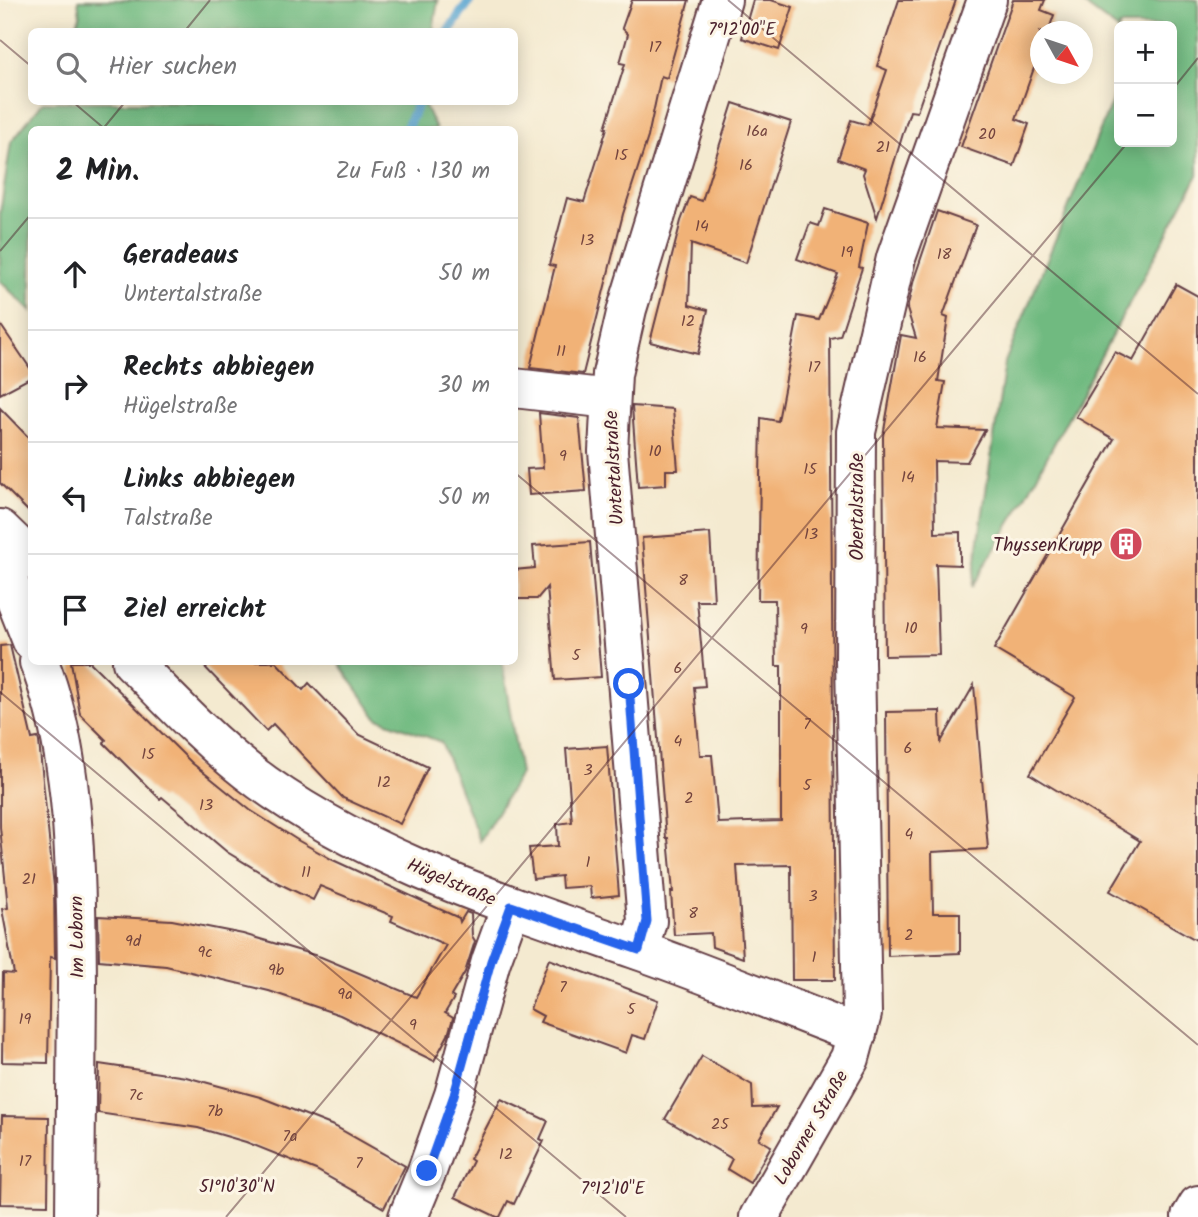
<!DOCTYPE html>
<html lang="de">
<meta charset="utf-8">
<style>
body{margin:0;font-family:Kalam,sans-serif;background:#f6f6f6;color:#202124}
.controls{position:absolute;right:21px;top:21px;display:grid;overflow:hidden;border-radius:10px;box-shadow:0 4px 18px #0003}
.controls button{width:63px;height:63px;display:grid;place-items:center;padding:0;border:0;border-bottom:2px solid #e0e0e0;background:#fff;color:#202124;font:35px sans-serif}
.compass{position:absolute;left:1030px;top:21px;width:63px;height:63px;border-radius:50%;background:#fff;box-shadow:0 4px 18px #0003;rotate:130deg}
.stop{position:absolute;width:21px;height:21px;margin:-16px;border:5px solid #2563eb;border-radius:50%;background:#fff}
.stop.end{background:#2563eb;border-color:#fff;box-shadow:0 2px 7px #0008}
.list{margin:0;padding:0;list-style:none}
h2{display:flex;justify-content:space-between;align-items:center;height:91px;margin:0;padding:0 28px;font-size:30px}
h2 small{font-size:23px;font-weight:400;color:#757577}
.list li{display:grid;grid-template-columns:46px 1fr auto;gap:21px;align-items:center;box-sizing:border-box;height:112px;padding:0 28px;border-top:2px solid #e0e0e0}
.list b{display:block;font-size:26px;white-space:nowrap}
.list p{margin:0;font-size:23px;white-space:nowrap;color:#757577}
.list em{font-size:23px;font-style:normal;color:#757577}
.icon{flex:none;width:38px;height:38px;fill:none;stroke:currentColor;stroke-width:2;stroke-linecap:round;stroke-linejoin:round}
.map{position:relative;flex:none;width:1198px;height:1217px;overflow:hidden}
.search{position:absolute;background:#fff;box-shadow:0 4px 18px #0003;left:28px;top:28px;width:490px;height:77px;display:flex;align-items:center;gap:18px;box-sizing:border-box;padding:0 24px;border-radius:10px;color:#757577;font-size:26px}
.panel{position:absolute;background:#fff;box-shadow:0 4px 18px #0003;left:28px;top:126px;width:490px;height:539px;border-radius:10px}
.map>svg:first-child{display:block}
.forest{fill:#70ba80;stroke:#5d6c56;stroke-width:2}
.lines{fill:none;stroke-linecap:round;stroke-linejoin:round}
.stream{stroke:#59a5d1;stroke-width:10}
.building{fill:#f1b277}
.minor-casing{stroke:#643d44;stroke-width:42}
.minor{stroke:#fff;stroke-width:38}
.route{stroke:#2563eb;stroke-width:9}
.ticks{fill:none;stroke:#4a1f2b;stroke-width:2;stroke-opacity:0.45}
.labels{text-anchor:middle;stroke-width:6;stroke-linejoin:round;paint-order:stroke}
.number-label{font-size:16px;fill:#74443e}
.street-label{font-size:19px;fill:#4a1f2b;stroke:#fcf5e5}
.poi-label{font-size:19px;fill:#4a1f2b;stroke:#fcf5e5;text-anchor:end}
.ticks-label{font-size:18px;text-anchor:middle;fill:#4a1f2b;stroke:#fcf5e5;stroke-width:6;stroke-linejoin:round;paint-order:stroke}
</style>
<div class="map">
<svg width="1198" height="1217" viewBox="0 0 1198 1217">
<rect width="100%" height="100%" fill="#fcf5e5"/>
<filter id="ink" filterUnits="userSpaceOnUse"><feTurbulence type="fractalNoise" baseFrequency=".0143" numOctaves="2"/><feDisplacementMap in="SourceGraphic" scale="14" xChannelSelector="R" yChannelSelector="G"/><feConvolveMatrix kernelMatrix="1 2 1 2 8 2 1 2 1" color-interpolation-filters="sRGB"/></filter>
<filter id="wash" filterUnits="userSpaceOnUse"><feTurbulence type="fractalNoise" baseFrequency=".00686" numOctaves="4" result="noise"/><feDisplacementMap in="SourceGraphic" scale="28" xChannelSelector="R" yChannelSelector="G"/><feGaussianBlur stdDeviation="1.57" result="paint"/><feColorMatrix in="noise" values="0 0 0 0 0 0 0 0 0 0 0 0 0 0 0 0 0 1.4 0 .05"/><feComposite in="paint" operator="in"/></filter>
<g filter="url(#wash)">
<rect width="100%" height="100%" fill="#f4ead0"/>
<!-- forest -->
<g class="forest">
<path d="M78,0H438L433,31H74L80,16Z"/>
<path d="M1078,0H1198V175L1024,500L972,587L1005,362L1119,84V142H1172V26H1119V33L1117,29Z"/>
<path d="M43,102H423L436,129L32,130L31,311L0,281V214L11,142Z"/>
<path d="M338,662H502L520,774L480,841L441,742L377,718Z"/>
</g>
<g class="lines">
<!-- stream -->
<g class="stream">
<path d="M448,32L470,0"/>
<path d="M406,130L418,102"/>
</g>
</g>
<g id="blocks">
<!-- building -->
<g class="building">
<path d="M632,0H689L667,78L661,76L648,137L623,214L583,374L530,368L555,266L549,265L567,198L584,202L607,128H605L625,64L620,63L628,34L622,28Z"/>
<path d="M753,0H771L793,7L779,50L742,38Z"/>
<path d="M899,0H956L917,112L910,111L877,218L863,174L865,169L838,159L851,120L868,125L887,70L877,66Z"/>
<path d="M1013,0H1045L1041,10L1054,15L1048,32H1040V51L1016,119L1029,124L1014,166L961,147Z"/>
<path d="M733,103L791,122L746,263L691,244L689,305L708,310L698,354L650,342L681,221L690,197L702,201Z"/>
<path d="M825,209L868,223L859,267L862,268L840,336L830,338L835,980H792L791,865L737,866L743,958L712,947L711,933L674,935L671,892H673L668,838H666L642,538L710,533L714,601H697L705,686L694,687L700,755H712L718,823L781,821V666H776L775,600H758L761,418L778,421L798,316L819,320L838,274L797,259L810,223L819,226Z"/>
<path d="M937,211L976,225L943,316L948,318L938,381L945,382L937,428L985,430L967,462L934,461L935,533L960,532V565L936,564L939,655L885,656L883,436L901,335L916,338L907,309L914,279Z"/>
<path d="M1176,284L1198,296V941L1110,891L1140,841L1030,774L1075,697L994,649L1114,439L1076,417L1115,352L1133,361Z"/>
<path d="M0,324L32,371V377L0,394Z"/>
<path d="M632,406L673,409L678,470H666V485L638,487Z"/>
<path d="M0,408L32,441V515L0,483Z"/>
<path d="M539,413L579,418L586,491L529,495L527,469L543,468Z"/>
<path d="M590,542L601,677L555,680L547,587L537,599H514V570L535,568L533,546Z"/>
<path d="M10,645L32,739L38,738L39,742L54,887L55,958L50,957L48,1063L2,1062L3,973L14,974L2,909L8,908L0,827V646Z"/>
<path d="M71,662H90L192,763L250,810L299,841L333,860L459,918L460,922L466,912L471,914L472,936L475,941L465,972L451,996L454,998L445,1013L453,1018L448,1035L434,1061L340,1015L269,991L166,966L99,960L98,916L172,920L243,934L321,957L416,997L446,945L391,921L393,916L320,886L313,900L278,883L227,852L162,797L160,799L104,743L106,740L80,714Z"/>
<path d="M200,662H276L303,690L309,683L358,734L428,767L400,824L343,798L273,724L266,731Z"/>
<path d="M974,685L988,849L932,852L933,913H960V953L888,956L886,712L940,711L941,742Z"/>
<path d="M607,746L619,895L591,898L590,886L562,888L561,876L533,879L529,848L558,846L557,824L572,822L566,749Z"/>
<path d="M549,959L658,1000L645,1039L632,1035L626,1053L540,1022L543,1016L530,1009Z"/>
<path d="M702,1056L752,1085L753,1108L777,1107L759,1139L771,1146L750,1183L727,1169L732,1159L665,1119Z"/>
<path d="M99,1064L186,1077L260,1097L336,1127L405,1166L384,1208L316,1170L246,1142L198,1128L98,1113Z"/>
<path d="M501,1099L548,1121L540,1139L544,1141L514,1204L508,1201L500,1217H497L455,1197L473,1161L470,1159Z"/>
<path d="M2,1116L49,1117L48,1205L0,1204Z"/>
</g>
</g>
</g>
<g filter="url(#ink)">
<use href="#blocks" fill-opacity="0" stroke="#643d44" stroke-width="2"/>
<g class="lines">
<defs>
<g id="minor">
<path d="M514,388L610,399"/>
<path d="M0,529L32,560"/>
<path d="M0,560L32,641"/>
<path d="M39,662C77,758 76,880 77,983C77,1061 76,1139 75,1217"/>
<path d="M132,662C169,699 205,738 247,771C356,856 506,904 635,949C710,975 783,1006 857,1034"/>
<path d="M639,950L647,921L608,451L612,374L627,309L722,0"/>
<path d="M408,1217L427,1171L454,1095L491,961L511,906"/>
<path d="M759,1217L850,1058L862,1014L855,661L856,432L896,258L987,0"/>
<path d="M1191,1217L1198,1205"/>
</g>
</defs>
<!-- minor casing -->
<use href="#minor" class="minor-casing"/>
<!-- minor -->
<use href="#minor" class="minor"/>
</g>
</g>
<g class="lines" filter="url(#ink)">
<!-- route -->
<path class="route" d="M427,1171L454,1095L491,961L511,906L639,950L647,921L629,684"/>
</g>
<!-- ticks -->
<path class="ticks" d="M728,0L1198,394M184,32L210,0M0,40L32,67M1172,90L1198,58M73,102L106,130M102,130L125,102M0,251L32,213M514,472L1198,1045M0,692L626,1217M226,1217L1128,142"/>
<!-- icons -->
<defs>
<symbol id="building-disc" viewBox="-11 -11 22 22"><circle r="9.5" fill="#d1495b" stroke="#fcf5e5"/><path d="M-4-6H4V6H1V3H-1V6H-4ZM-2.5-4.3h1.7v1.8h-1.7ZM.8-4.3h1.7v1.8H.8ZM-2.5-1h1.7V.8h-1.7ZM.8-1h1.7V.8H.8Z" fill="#fff"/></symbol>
</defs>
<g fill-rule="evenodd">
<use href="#building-disc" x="1107" y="525" width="38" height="38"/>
</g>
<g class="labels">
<!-- number labels -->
<g class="number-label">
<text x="655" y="52">17</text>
<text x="757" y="136">16a</text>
<text x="987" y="139">20</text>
<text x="883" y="152">21</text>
<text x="621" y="160">15</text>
<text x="746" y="170">16</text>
<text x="702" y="231">14</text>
<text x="587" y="245">13</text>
<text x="847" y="257">19</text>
<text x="944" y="259">18</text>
<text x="688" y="326">12</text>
<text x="561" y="356">11</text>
<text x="920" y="362">16</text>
<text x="814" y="372">17</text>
<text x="655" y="456">10</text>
<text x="563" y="461">9</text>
<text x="810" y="474">15</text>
<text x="908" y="482">14</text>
<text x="811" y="539">13</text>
<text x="683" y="585">8</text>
<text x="911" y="633">10</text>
<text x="804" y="634">9</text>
<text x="576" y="660">5</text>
<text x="678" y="673">6</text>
<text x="807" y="729">7</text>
<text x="678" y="746">4</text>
<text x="908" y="753">6</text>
<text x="148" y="759">15</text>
<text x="588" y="775">3</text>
<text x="384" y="787">12</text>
<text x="807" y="790">5</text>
<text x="689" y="803">2</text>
<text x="206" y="810">13</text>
<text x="909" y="839">4</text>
<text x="588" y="867">1</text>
<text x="306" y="877">11</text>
<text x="29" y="884">21</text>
<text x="813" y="901">3</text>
<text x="693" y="918">8</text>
<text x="909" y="940">2</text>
<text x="133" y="946">9d</text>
<text x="205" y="957">9c</text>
<text x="814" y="962">1</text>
<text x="276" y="975">9b</text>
<text x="563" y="992">7</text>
<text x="345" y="999">9a</text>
<text x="631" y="1014">5</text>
<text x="25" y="1024">19</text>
<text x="413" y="1030">9</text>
<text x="136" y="1100">7c</text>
<text x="215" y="1116">7b</text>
<text x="720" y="1129">25</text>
<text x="290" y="1141">7a</text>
<text x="506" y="1159">12</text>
<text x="25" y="1166">17</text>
<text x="359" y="1168">7</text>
</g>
<!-- street labels -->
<g class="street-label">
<text transform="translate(613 468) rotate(-93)" y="7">Untertalstraße</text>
<text transform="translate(856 507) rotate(-90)" y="7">Obertalstraße</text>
<text transform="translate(452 881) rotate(23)" y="7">Hügelstraße</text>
<text transform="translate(76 937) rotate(-91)" y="7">Im Loborn</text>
<text transform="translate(810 1127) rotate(-60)" y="7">Loborner Straße</text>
</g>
<!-- poi labels -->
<g class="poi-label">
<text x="1102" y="551">ThyssenKrupp</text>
</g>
</g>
<g class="ticks-label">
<text x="742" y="35">7°12'00"E</text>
<text x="237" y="1192">51°10'30"N</text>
<text x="613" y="1194">7°12'10"E</text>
</g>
</svg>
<div class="controls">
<button>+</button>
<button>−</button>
</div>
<svg class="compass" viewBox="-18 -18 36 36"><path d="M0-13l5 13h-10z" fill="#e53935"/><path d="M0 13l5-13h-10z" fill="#757577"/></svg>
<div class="stop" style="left:629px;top:684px"></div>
<div class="stop end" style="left:427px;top:1171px"></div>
<div class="search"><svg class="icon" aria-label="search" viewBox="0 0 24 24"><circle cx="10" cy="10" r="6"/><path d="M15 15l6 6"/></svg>Hier suchen</div>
<section class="panel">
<h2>2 Min.<small>Zu Fuß · 130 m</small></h2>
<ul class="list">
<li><svg class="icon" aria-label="ahead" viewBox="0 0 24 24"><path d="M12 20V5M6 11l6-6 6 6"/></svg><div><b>Geradeaus</b><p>Untertalstraße</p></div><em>50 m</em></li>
<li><svg class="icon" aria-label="right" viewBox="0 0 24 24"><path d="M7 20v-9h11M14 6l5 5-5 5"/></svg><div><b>Rechts abbiegen</b><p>Hügelstraße</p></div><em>30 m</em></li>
<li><svg class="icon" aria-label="left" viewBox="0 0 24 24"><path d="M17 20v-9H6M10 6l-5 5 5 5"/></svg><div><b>Links abbiegen</b><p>Talstraße</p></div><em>50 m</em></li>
<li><svg class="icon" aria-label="arrive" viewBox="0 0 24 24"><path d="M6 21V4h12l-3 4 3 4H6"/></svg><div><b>Ziel erreicht</b></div></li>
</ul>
</section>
</div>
